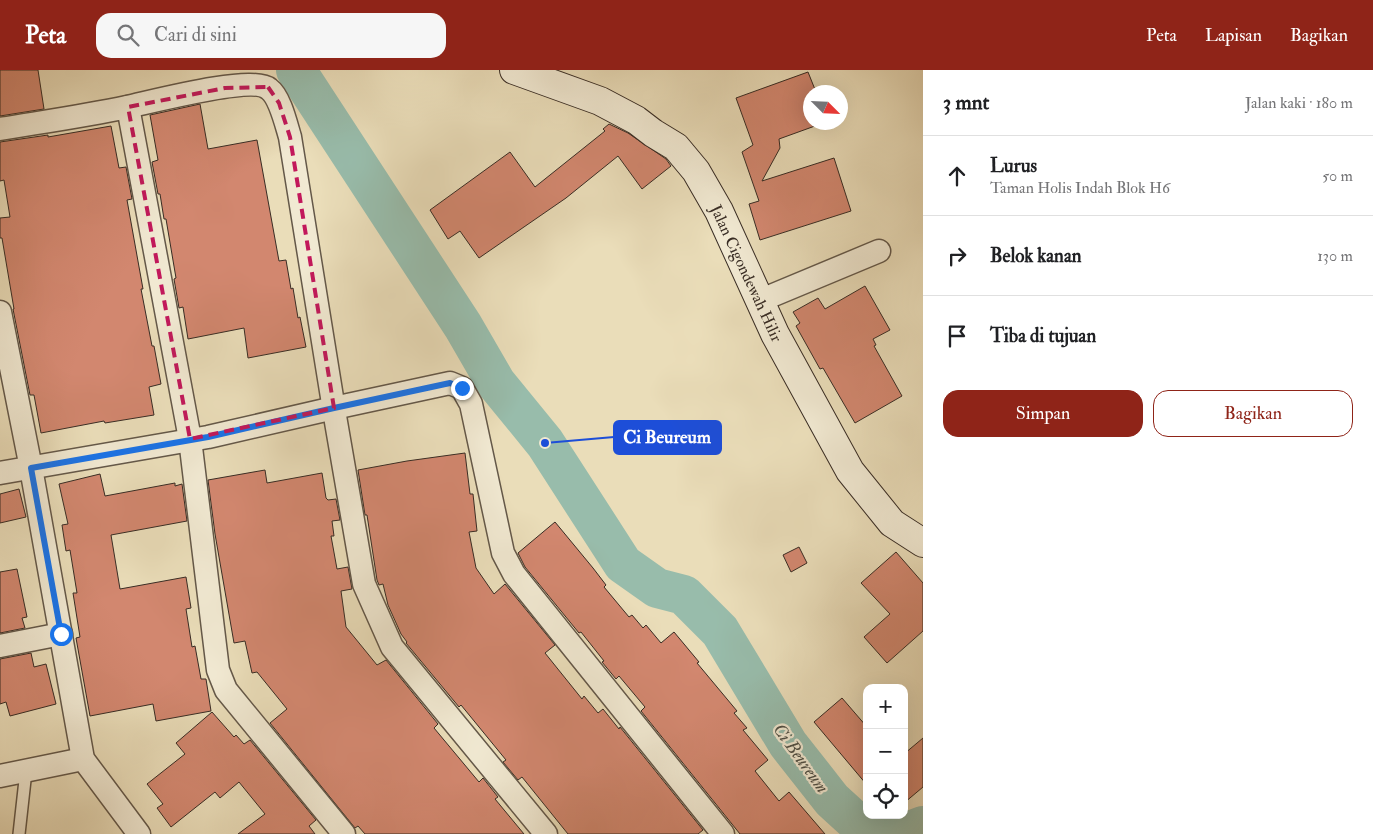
<!DOCTYPE html>
<html lang="id">
<meta charset="utf-8">
<style>
body{margin:0;font-family:"IM FELL Double Pica",serif;background:#f6f6f6;color:#202124}
.controls{position:absolute;right:15px;bottom:15px;display:grid;overflow:hidden;border-radius:10px;box-shadow:0 5px 20px #0002}
.controls button{width:45px;height:45px;display:grid;place-items:center;padding:0;border:0;border-bottom:1px solid #e0e0e0;background:#fff;color:#202124;font:25px sans-serif}
.compass{position:absolute;left:803px;top:15px;width:45px;height:45px;border-radius:50%;background:#fff;box-shadow:0 5px 20px #0002;rotate:114deg}
.stop{position:absolute;width:15px;height:15px;margin:-11px;border:4px solid #1a73e8;border-radius:50%;background:#fff}
.stop.end{background:#1a73e8;border-color:#fff;box-shadow:0 1px 5px #0008}
.list{margin:0;padding:0;list-style:none}
h2{display:flex;justify-content:space-between;align-items:center;height:65px;margin:0;padding:0 20px;font-size:21px}
h2 small{font-size:16px;font-weight:400;color:#757577}
.list li{display:grid;grid-template-columns:32px 1fr auto;gap:15px;align-items:center;box-sizing:border-box;height:80px;padding:0 20px;border-top:1px solid #e0e0e0}
.list b{display:block;font-size:19px;white-space:nowrap}
.list p{margin:0;font-size:16px;white-space:nowrap;color:#757577}
.list em{font-size:16px;font-style:normal;color:#757577}
.actions{display:flex;gap:10px;padding:15px 20px}
.actions a{flex:1;padding:11px 0;border:1px solid #8f2418;border-radius:15px;text-align:center;font-size:18px;color:#8f2418}
.actions .main{background:#8f2418;color:#fff}
.icon{flex:none;width:28px;height:28px;fill:none;stroke:currentColor;stroke-width:2;stroke-linecap:round;stroke-linejoin:round}
.map{position:relative;flex:none;width:923px;height:764px;overflow:hidden}
header{display:flex;align-items:center;gap:30px;box-sizing:border-box;height:70px;padding:0 25px;background:#8f2418;color:#fff}
header strong{font-size:24px}
nav{display:flex;gap:28px;margin-inline-start:auto;font-size:18px}
.search{width:350px;height:45px;background:#f6f6f6;display:flex;align-items:center;gap:12px;box-sizing:border-box;padding:0 18px;border-radius:15px;color:#757577;font-size:19px}
main{display:flex}
aside{flex:1;background:#fff}
.map>svg:first-child{display:block}
.lines{fill:none;stroke-linecap:round;stroke-linejoin:round}
.river{stroke:#98bcab;stroke-width:40}
.building{fill:#d2876f;stroke:#382c24}
.lane-casing{stroke:#645849;stroke-width:14}
.street-casing{stroke:#645849;stroke-width:25}
.secondary-casing{stroke:#382c24;stroke-width:30}
.lane{stroke:#f1e9d2;stroke-width:11}
.street{stroke:#f1e9d2;stroke-width:22}
.secondary{stroke:#f1e9d2;stroke-width:28}
.route{stroke:#1a73e8;stroke-width:6}
.marked{fill:none;stroke:#c2185b;stroke-width:4;stroke-dasharray:10 6;stroke-linejoin:round}
.labels{text-anchor:middle;stroke-width:4.5;stroke-linejoin:round;paint-order:stroke}
.street-label{font-size:16px;fill:#382c24;stroke:#f1e9d2}
.water-label{font-size:18px;font-style:italic;fill:#505046;stroke:#f1e9d2}
.leader{fill:none;stroke:#1d4ed8;stroke-width:2}
.callout-dot{fill:#1d4ed8;stroke:#f1e9d2;stroke-width:2}
.callout{fill:#1d4ed8;stroke:#1d4ed8;stroke-width:2}
.callout-label{font-size:18px;text-anchor:middle;font-weight:bold;fill:#fff}
</style>
<header>
<strong>Peta</strong>
<div class="search"><svg class="icon" aria-label="search" viewBox="0 0 24 24"><circle cx="10" cy="10" r="6"/><path d="M15 15l6 6"/></svg>Cari di sini</div>
<nav><a>Peta</a><a>Lapisan</a><a>Bagikan</a></nav>
</header>
<main>
<div class="map">
<svg width="923" height="764" viewBox="0 0 923 764">
<rect width="100%" height="100%" fill="#eaddb9"/>
<filter id="stains"><feTurbulence type="fractalNoise" baseFrequency=".004" numOctaves="4"/><feColorMatrix values="0 0 0 0 .2 0 0 0 0 .09 0 0 0 0 .02 0 0 0 .5 -.17"/></filter>
<radialGradient id="worn" r=".72"><stop offset=".6" stop-color="#630" stop-opacity="0"/><stop offset="1" stop-color="#630" stop-opacity=".3"/></radialGradient>
<g class="lines">
<!-- river -->
<g class="river">
<path d="M296,0L463,256L496,313L545,373L623,494L657,518L684,525L720,561L788,674L832,730L866,761L883,764"/>
<path d="M902,764L923,756"/>
</g>
</g>
<!-- building -->
<g class="building">
<path d="M0,0H38L44,39L0,46Z"/>
<path d="M808,2L816,22H810V52H826L779,69L780,78L762,111L834,88L851,141L760,170L749,134L759,131L742,82L753,75L736,28Z"/>
<path d="M200,34L208,79L257,70L279,191L286,190L291,219L293,218L298,248L300,247L306,277L248,288L244,258L188,269L183,237L179,238L174,209L176,208L166,149H164L160,124H158L152,92L158,90L150,45Z"/>
<path d="M609,54L628,63L666,89L671,96L642,119L618,86L566,128L479,188L460,161L448,169L430,140L510,82L535,117L605,61L603,59Z"/>
<path d="M111,56L119,98L126,97L132,129L127,130L143,219H141L152,276H154L161,314L149,317L154,345L105,353L104,351L41,363L34,325H30L13,239H14L2,168H0V148L10,147L4,110L0,111V72L48,65V67Z"/>
<path d="M865,216L890,260L873,269L876,275L874,276L902,326L855,353L823,298L820,299L796,256L800,253L793,242L818,228L825,239Z"/>
<path d="M465,383L470,424H473L477,461L469,462L476,498L494,524L505,514L555,575L545,583L582,629L584,626L598,643L603,639L619,659L620,657L703,760L698,764H568L522,707L518,710L503,692L506,690L461,635L459,637L406,573L407,572L401,564L388,535L383,514L379,515L377,510L367,445H365L358,400L407,391Z"/>
<path d="M265,400L267,413L322,403L326,428L328,430L336,429L340,450L332,451L334,466H331L337,499L348,497L352,519L341,521L346,557L377,595L386,590L438,654L434,658L479,712L483,708L498,727L495,729L524,764H365L358,756L355,758L270,653L287,639L257,602L252,603L245,571L234,573L215,464L208,410Z"/>
<path d="M100,404L105,426L175,413V416L182,414L187,451L111,465L120,519L186,507L191,538L186,539L192,577L195,576L201,609H206L211,641L156,651L153,634L90,646L76,568L80,567L73,523H77L70,480L66,481L62,455L68,454L59,414Z"/>
<path d="M19,419L26,447L0,453V424Z"/>
<path d="M555,452L593,498L606,515L604,517L629,547L632,545L643,558L646,555L661,573L674,562L699,592L697,593L737,641L734,643L747,658L743,660L768,690L755,701L779,731L789,722L825,764H740L641,641L645,637L619,606L616,609L602,592L604,591L581,562L579,563L525,497L518,483Z"/>
<path d="M799,477L807,493L791,502L783,485Z"/>
<path d="M896,482L923,513V561L887,593L864,567L890,544L861,513Z"/>
<path d="M17,499L27,547L22,548L25,558L0,563V502Z"/>
<path d="M31,583L34,597L46,594L56,634L10,646L6,632L0,634V589Z"/>
<path d="M842,628L867,657V715L814,652Z"/>
<path d="M212,642L234,667L236,665L244,674L250,670L316,750L309,756L315,764H238L265,744L239,712L220,728L215,722L171,757L157,738L163,734L147,714L185,684L176,673Z"/>
<path d="M923,668V717L904,733V684Z"/>
</g>
<g class="lines">
<defs>
<path id="lane" d="M19,764L26,701"/>
<g id="street">
<path d="M128,37L190,369L218,600L226,620L344,764"/>
<path d="M0,59C42,52 85,46 127,37C151,32 252,5 269,19C280,27 286,54 290,67L336,352L364,514L392,577L546,764"/>
<path d="M759,231L879,181"/>
<path d="M0,242L31,398L83,689L139,764"/>
<path d="M0,403L208,367L334,338L450,313L462,318L471,334L503,483L514,504L723,764"/>
<path d="M0,576L61,564"/>
<path d="M0,706L83,689"/>
</g>
<path id="secondary" d="M514,0L600,31L636,50L653,63L676,77L696,101L719,141L775,264L850,401L892,453L923,473"/>
</defs>
<!-- lane casing -->
<use href="#lane" class="lane-casing"/>
<!-- street casing -->
<use href="#street" class="street-casing"/>
<!-- secondary casing -->
<use href="#secondary" class="secondary-casing"/>
<!-- lane -->
<use href="#lane" class="lane"/>
<!-- street -->
<use href="#street" class="street"/>
<!-- secondary -->
<use href="#secondary" class="secondary"/>
</g>
<g class="lines">
<!-- route -->
<path class="route" d="M61,564L31,398L208,367L334,338L450,313L462,318"/>
</g>
<!-- marked area -->
<path class="marked" d="M268,17L279,33L290,67L334,338L190,369L128,37L225,18Z"/>
<g class="labels">
<!-- street labels -->
<g class="street-label">
<text transform="translate(747 203) rotate(65)" y="6">Jalan Cigondewah Hilir</text>
</g>
<!-- water labels -->
<g class="water-label">
<text transform="translate(801 688) rotate(54)" y="6">Ci Beureum</text>
</g>
</g>
<!-- callouts -->
<path class="leader" d="M545 373L614 367"/>
<circle class="callout-dot" cx="545" cy="373" r="5"/>
<rect class="callout" x="614" y="351" width="107" height="33" rx="5"/>
<g class="callout-label">
<text x="667" y="373">Ci Beureum</text>
</g>
<rect width="100%" height="100%" filter="url(#stains)"/>
<rect width="100%" height="100%" fill="url(#worn)"/>
</svg>
<div class="controls">
<button>+</button>
<button>−</button>
<button><svg class="icon" aria-label="locate" viewBox="0 0 24 24"><circle cx="12" cy="12" r="6"/><path d="M12 2v4M12 18v4M2 12h4M18 12h4"/></svg></button>
</div>
<svg class="compass" viewBox="-18 -18 36 36"><path d="M0-13l5 13h-10z" fill="#e53935"/><path d="M0 13l5-13h-10z" fill="#757577"/></svg>
<div class="stop" style="left:61px;top:564px"></div>
<div class="stop end" style="left:462px;top:318px"></div>
</div>
<aside>
<h2>3 mnt<small>Jalan kaki · 180 m</small></h2>
<ul class="list">
<li><svg class="icon" aria-label="ahead" viewBox="0 0 24 24"><path d="M12 20V5M6 11l6-6 6 6"/></svg><div><b>Lurus</b><p>Taman Holis Indah Blok H6</p></div><em>50 m</em></li>
<li><svg class="icon" aria-label="right" viewBox="0 0 24 24"><path d="M7 20v-9h11M14 6l5 5-5 5"/></svg><div><b>Belok kanan</b></div><em>130 m</em></li>
<li><svg class="icon" aria-label="arrive" viewBox="0 0 24 24"><path d="M6 21V4h12l-3 4 3 4H6"/></svg><div><b>Tiba di tujuan</b></div></li>
</ul>
<div class="actions"><a class="main">Simpan</a><a>Bagikan</a></div>
</aside>
</main>
